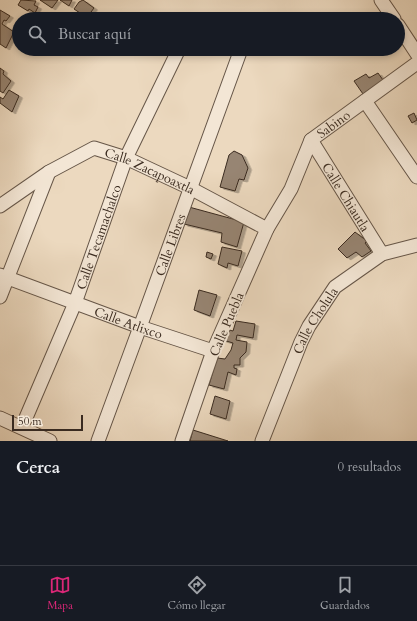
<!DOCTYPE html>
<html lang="es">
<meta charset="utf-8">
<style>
body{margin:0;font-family:Cardo,serif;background:#242831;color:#f1f3f6}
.scale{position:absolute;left:12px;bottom:10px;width:71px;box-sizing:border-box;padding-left:4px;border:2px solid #3a2b20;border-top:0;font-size:11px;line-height:14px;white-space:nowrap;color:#3a2b20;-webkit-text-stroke:3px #f3e6d5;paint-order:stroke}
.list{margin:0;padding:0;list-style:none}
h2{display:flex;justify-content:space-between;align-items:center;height:52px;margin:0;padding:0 16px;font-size:17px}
h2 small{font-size:13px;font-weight:400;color:#9ea1a6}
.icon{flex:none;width:22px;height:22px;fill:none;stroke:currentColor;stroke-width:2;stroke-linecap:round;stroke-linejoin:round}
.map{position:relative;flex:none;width:417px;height:441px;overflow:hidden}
.search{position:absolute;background:#171b24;box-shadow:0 2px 6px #0003;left:12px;right:12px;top:12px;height:44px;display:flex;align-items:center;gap:10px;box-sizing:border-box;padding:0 14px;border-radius:22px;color:#9ea1a6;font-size:15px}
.sheet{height:124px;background:#171b24}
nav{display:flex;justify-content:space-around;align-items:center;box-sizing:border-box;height:56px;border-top:1px solid #363941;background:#171b24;font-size:11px;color:#9ea1a6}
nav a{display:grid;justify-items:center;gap:2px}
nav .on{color:#db2777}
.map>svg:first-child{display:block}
.building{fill:#978573;stroke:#3a2b20;filter:url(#shadow)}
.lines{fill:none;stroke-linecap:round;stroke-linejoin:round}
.minor-casing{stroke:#665648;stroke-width:15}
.minor{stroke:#f3e6d5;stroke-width:13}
.labels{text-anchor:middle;stroke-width:4;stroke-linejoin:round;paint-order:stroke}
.street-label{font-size:13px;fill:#3a2b20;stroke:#f3e6d5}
</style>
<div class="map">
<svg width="417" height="441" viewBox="0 0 417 441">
<defs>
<filter id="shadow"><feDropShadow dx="3.5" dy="2" stdDeviation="0" flood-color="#0004"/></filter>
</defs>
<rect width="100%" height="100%" fill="#ecd9bf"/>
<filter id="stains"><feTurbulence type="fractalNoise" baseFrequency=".005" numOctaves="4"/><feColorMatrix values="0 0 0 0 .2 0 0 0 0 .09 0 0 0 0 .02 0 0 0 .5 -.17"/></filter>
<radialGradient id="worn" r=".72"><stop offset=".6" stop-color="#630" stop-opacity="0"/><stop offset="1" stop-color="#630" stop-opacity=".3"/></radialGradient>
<!-- building -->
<g class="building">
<path d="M21,0L36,1L34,5L38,7L35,13L29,9L28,11L18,5Z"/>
<path d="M40,0H58L52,8Z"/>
<path d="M60,0H72L69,6Z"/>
<path d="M83,0L94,8L91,12L94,13L92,19H89L74,9L79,2Z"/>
<path d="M0,10L10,16L6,21L4,20L2,24L14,32L6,48L0,44Z"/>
<path d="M0,68L4,71L3,74L11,81L3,93L0,91Z"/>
<path d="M378,73L383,80L363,94L354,81L366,74L369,78Z"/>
<path d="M9,90L19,96L12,112L0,103V97L3,99Z"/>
<path d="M414,113L417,120L412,123L408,116Z"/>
<path d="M234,151L242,155L248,168L244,180L239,179L235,191L220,187L229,155Z"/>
<path d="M189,207L244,222L237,247L221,242L222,233L184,224Z"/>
<path d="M355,232L367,241L365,243L371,251L362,257L356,252L347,258L338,249Z"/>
<path d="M222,247L242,251L238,266L228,263L227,268L218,264Z"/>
<path d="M207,252L213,254L211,259L206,257Z"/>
<path d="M199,290L217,295L210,316L194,310Z"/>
<path d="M236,321L255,324L253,338L237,335L236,340L247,342L246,352L240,358V365H234V368L237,369L236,375L228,372L224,389L209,385L217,358L225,359L231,350L233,343L223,340L225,329L233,331Z"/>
<path d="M215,396L230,401L226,419L210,414Z"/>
<path d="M193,430L228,441H190Z"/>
</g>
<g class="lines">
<defs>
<g id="minor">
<path d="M381,0L394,19"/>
<path d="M398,25L417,54"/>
<path d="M365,101L417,177"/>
<path id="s1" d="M311,140L382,254"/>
<path id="s2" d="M0,206L49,172L94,148L126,158L190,188L267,229L213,351L182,441"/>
<path id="s3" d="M267,229L291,189L311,140L417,63"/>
<path id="s4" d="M0,275L140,327L213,351"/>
<path d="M0,297L49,172"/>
<path d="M0,418L50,441"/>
<path id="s5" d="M22,427L75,303L126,158L179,49"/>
<path id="s6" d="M98,441L140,327L240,52L239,49"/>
<path id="s7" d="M262,441L301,342L309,326L335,287L382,254L417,245"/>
</g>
</defs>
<!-- minor casing -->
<use href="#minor" class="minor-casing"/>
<!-- minor -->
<use href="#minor" class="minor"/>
</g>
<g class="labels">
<!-- street labels -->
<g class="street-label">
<text dy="5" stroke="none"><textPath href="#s3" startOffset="127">Sabino</textPath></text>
<text dy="5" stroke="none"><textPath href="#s2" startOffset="171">Calle Zacapoaxtla</textPath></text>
<text dy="5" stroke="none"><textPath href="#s1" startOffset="67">Calle Chiautla</textPath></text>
<text dy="5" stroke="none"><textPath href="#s5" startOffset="205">Calle Tecamachalco</textPath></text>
<text dy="5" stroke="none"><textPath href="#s6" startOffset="209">Calle Libres</textPath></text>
<text dy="5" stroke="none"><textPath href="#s7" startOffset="132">Calle Cholula</textPath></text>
<text dy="5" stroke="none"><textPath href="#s4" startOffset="137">Calle Atlixco</textPath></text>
<text transform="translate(226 324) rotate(-67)" y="5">Calle Puebla</text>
</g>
</g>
<rect width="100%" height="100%" filter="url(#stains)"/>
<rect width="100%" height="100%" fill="url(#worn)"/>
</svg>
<div class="scale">50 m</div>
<div class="search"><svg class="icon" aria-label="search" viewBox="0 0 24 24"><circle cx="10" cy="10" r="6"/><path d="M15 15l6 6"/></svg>Buscar aquí</div>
</div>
<section class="sheet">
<h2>Cerca<small>0 resultados</small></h2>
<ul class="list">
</ul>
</section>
<nav>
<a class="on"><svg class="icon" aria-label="map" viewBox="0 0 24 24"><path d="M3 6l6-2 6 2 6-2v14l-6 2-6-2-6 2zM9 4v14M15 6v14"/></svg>Mapa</a>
<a><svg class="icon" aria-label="directions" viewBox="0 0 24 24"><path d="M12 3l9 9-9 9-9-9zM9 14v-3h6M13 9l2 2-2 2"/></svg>Cómo llegar</a>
<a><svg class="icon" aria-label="saved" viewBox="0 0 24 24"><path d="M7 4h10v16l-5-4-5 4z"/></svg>Guardados</a>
</nav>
